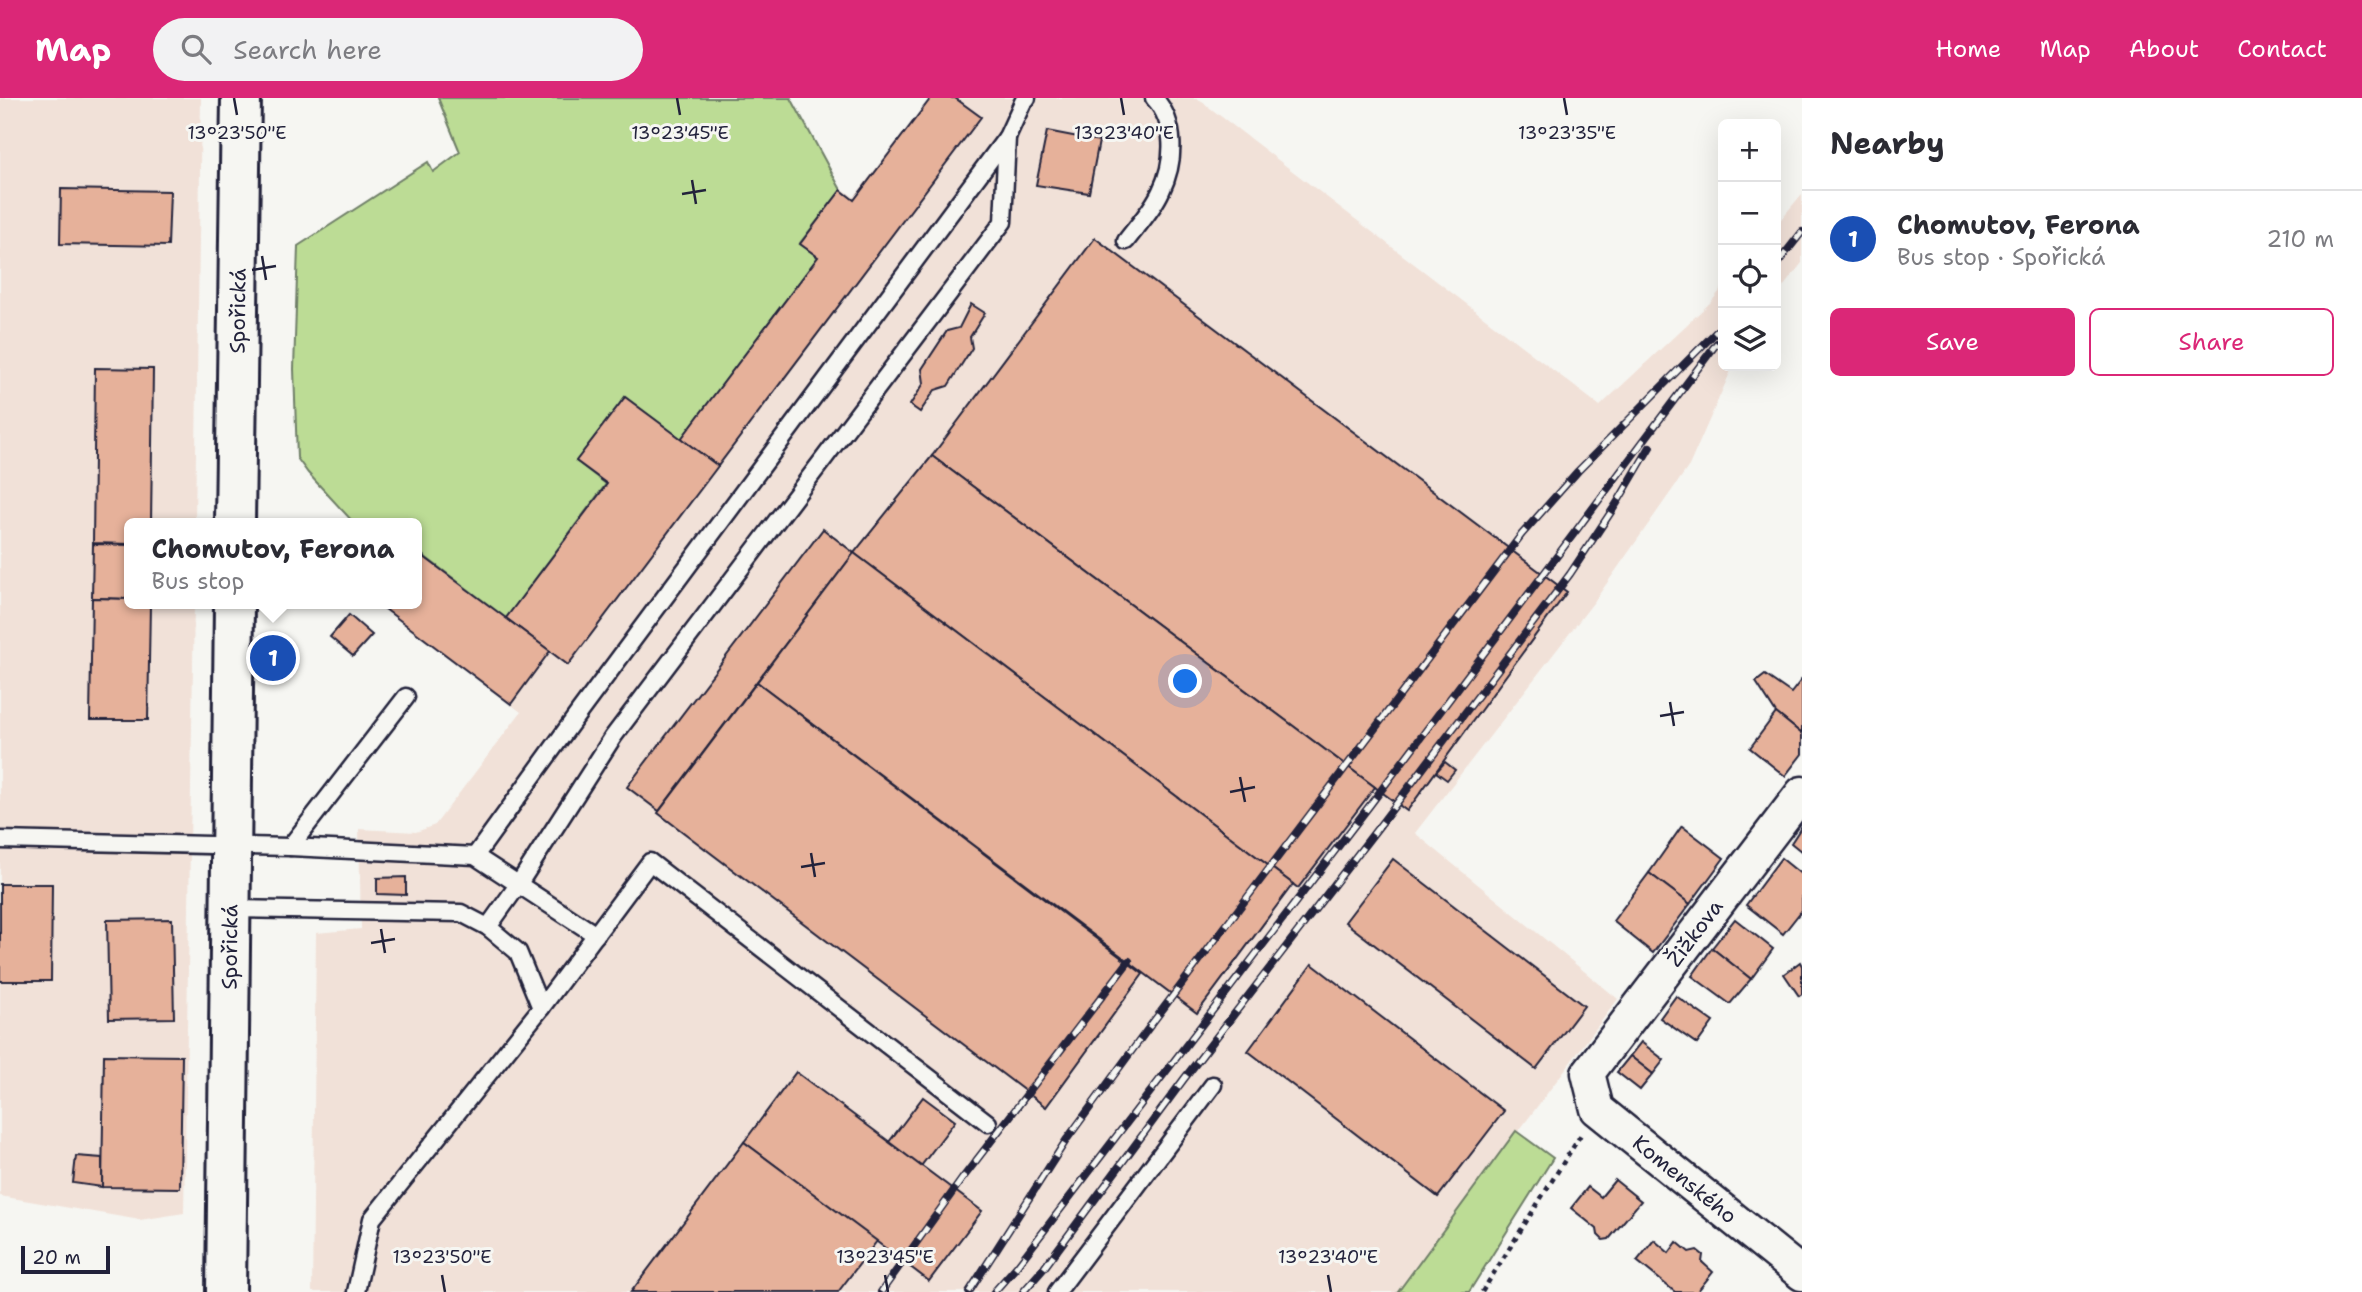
<!DOCTYPE html>
<meta charset="utf-8">
<style>
body{margin:0;font-family:"Shantell Sans",sans-serif;background:#f2f2f3;color:#2b2b33}
.controls{position:absolute;right:21px;top:21px;display:grid;overflow:hidden;border-radius:10px;box-shadow:0 7px 28px #0002}
.controls button{width:63px;height:63px;display:grid;place-items:center;padding:0;border:0;border-bottom:2px solid #e1e1e2;background:#fff;color:#2b2b33;font:35px sans-serif}
.scale{position:absolute;left:21px;bottom:18px;width:89px;box-sizing:border-box;padding-left:7px;border:4px solid #22223b;border-top:0;font-size:19px;line-height:24px;white-space:nowrap;color:#22223b;-webkit-text-stroke:5px #f6f6f2;paint-order:stroke}
.you{position:absolute;left:1186px;top:584px;width:24px;height:24px;margin:-18px;border:5px solid #fff;border-radius:50%;background:#1a73e8;box-shadow:0 0 0 10px #1a73e833}
.badge{display:grid;place-items:center;width:46px;height:46px;border-radius:50%;background:#db2777;color:#fff;font-size:23px;font-weight:700}
.pin{position:absolute;translate:-50% -50%;border:4px solid #fff;box-shadow:0 2px 7px #0006}
.popup{position:absolute;left:124px;top:420px;width:298px;height:91px;box-sizing:border-box;display:grid;place-content:center;border-radius:10px;background:#fff;filter:drop-shadow(0 2px 5px #0005);font-size:23px;white-space:nowrap;color:#7c7c81}
.popup b{font-size:26px;color:#2b2b33}
.popup::after{content:'';position:absolute;left:50%;top:100%;margin-left:-14px;border:14px solid transparent;border-top-color:#fff}
.list{margin:0;padding:0;list-style:none}
h2{display:flex;justify-content:space-between;align-items:center;height:91px;margin:0;padding:0 28px;font-size:30px}
h2 small{font-size:23px;font-weight:400;color:#7c7c81}
.list li{display:grid;grid-template-columns:46px 1fr auto;gap:21px;align-items:center;box-sizing:border-box;height:98px;padding:0 28px;border-top:2px solid #e1e1e2}
.list b{display:block;font-size:26px;white-space:nowrap}
.list p{margin:0;font-size:23px;white-space:nowrap;color:#7c7c81}
.list em{font-size:23px;font-style:normal;color:#7c7c81}
.actions{display:flex;gap:14px;padding:21px 28px}
.actions a{flex:1;padding:16px 0;border:2px solid #db2777;border-radius:10px;text-align:center;font-size:24px;color:#db2777}
.actions .main{background:#db2777;color:#fff}
.icon{flex:none;width:38px;height:38px;fill:none;stroke:currentColor;stroke-width:2;stroke-linecap:round;stroke-linejoin:round}
.map{position:relative;flex:none;width:1802px;height:1194px;overflow:hidden}
header{display:flex;align-items:center;gap:42px;box-sizing:border-box;height:98px;padding:0 35px;background:#db2777;color:#fff}
header strong{font-size:33px}
nav{display:flex;gap:38px;margin-inline-start:auto;font-size:24px}
.search{width:490px;height:63px;background:#f2f2f3;display:flex;align-items:center;gap:18px;box-sizing:border-box;padding:0 24px;border-radius:38px;color:#7c7c81;font-size:26px}
main{display:flex}
aside{flex:1;background:#fff}
.map>svg:first-child{display:block}
.built{fill:#f1e1d8}
.green{fill:#bcdc95;stroke:#6f7f68;stroke-width:2}
.building{fill:#e6b19a;stroke:#22223b;stroke-width:2}
.lines{fill:none;stroke-linecap:round;stroke-linejoin:round}
.lane-casing{stroke:#22223b;stroke-width:21}
.street-casing{stroke:#22223b;stroke-width:37}
.secondary-casing{stroke:#22223b;stroke-width:44}
.path{stroke:#22223b;stroke-width:4.5;stroke-dasharray:5 5;stroke-linecap:butt}
.lane{stroke:#f6f6f2;stroke-width:16}
.street{stroke:#f6f6f2;stroke-width:32}
.secondary{stroke:#f6f6f2;stroke-width:38}
.rail-casing{stroke:#22223b;stroke-width:8}
.rail{stroke:#f6f6f2;stroke-width:5;stroke-dasharray:16;stroke-linecap:butt}
.ticks{fill:none;stroke:#22223b;stroke-width:2.5}
.labels{text-anchor:middle;stroke-width:6;stroke-linejoin:round;paint-order:stroke}
.street-label{font-size:21px;fill:#22223b;stroke:#f6f6f2}
.ticks-label{font-size:18px;text-anchor:middle;fill:#22223b;stroke:#f6f6f2;stroke-width:6;stroke-linejoin:round;paint-order:stroke}
</style>
<header>
<strong>Map</strong>
<div class="search"><svg class="icon" aria-label="search" viewBox="0 0 24 24"><circle cx="10" cy="10" r="6"/><path d="M15 15l6 6"/></svg>Search here</div>
<nav><a>Home</a><a>Map</a><a>About</a><a>Contact</a></nav>
</header>
<main>
<div class="map">
<svg width="1802" height="1194" viewBox="0 0 1802 1194">
<rect width="100%" height="100%" fill="#f6f6f2"/>
<filter id="ink" filterUnits="userSpaceOnUse"><feTurbulence type="fractalNoise" baseFrequency=".0143" numOctaves="2"/><feDisplacementMap in="SourceGraphic" scale="14" xChannelSelector="R" yChannelSelector="G"/><feConvolveMatrix kernelMatrix="1 2 1 2 8 2 1 2 1" color-interpolation-filters="sRGB"/></filter>
<g filter="url(#ink)">
<!-- built -->
<g class="built">
<path d="M0,0H201L195,425H130V506H194L184,1115L140,1122L0,1098Z"/>
<path d="M930,0H1197L1600,308L1711,204L1723,189V268H1733L1689,368L1593,505L1415,735L1618,901L1398,1194H312L316,835L361,831L359,731L416,734L435,727L521,614L377,506H416L417,461L420,456L506,520L606,386L602,383L604,381L578,360L625,299L681,340L818,159L800,146L841,92L840,89L854,99Z"/>
<path d="M1802,96V165L1776,198V127Z"/>
</g>
<!-- green -->
<g class="green">
<path d="M438,0H791L841,92L800,145L818,159L681,341L625,299L576,363L606,386L506,520L421,456L417,461L416,425H354L308,375L297,360L294,271L298,148L428,64L433,74L460,54Z"/>
<path d="M1516,1033L1553,1060L1469,1194H1398Z"/>
</g>
<!-- building -->
<g class="building">
<path d="M931,0H955L981,19L718,368L681,341L818,159L800,146L841,92L854,102Z"/>
<path d="M1047,33L1099,43L1089,95L1036,87Z"/>
<path d="M61,91L170,93L168,148L60,146Z"/>
<path d="M1095,140L1567,494L1407,713L932,358Z"/>
<path d="M971,206L985,215L970,239L972,250L948,288L935,292L920,314L910,307L924,285L922,271L947,233L959,230Z"/>
<path d="M95,270L153,271L151,425H130V446L93,445Z"/>
<path d="M625,299L718,368L568,567L506,520L607,386L576,363Z"/>
<path d="M932,358L1375,689L1298,790L854,455Z"/>
<path d="M823,431L854,455L659,713L627,689Z"/>
<path d="M93,446L130,447V501L92,500Z"/>
<path d="M854,455L1293,786L1197,915L757,584Z"/>
<path d="M420,456L550,553L511,606L381,508L383,506H416V461Z"/>
<path d="M92,500L130,501V506H150L148,622H90Z"/>
<path d="M349,517L372,537L353,558L330,539Z"/>
<path d="M1765,577L1791,595L1802,581V636L1776,615L1756,584Z"/>
<path d="M757,584L1143,876L1046,1009L658,715Z"/>
<path d="M1776,615L1802,636V656L1785,678L1750,650Z"/>
<path d="M1445,664L1455,672L1447,682L1436,674Z"/>
<path d="M1682,728L1724,760L1690,806L1649,775Z"/>
<path d="M1802,728V754L1791,745Z"/>
<path d="M1781,760L1802,777V812L1783,836L1746,807Z"/>
<path d="M1393,761L1584,908L1536,971L1345,824Z"/>
<path d="M1649,775L1690,806L1653,855L1613,823Z"/>
<path d="M406,779V797L377,796V780Z"/>
<path d="M0,786H52L51,883H0Z"/>
<path d="M172,821L174,920L109,921L107,822Z"/>
<path d="M1735,821L1773,851L1751,881L1712,850Z"/>
<path d="M1712,850L1751,881L1730,906L1692,878Z"/>
<path d="M1800,864L1802,868V896L1799,898L1784,876Z"/>
<path d="M1312,866L1504,1013L1438,1099L1248,953Z"/>
<path d="M1676,898L1713,924L1697,946L1660,920Z"/>
<path d="M1641,944L1664,962L1653,976L1630,958Z"/>
<path d="M104,957L182,958L180,1090L102,1089Z"/>
<path d="M1630,958L1653,976L1640,992L1617,974Z"/>
<path d="M796,974L982,1113L929,1183L744,1044Z"/>
<path d="M923,999L955,1023L921,1068L889,1044Z"/>
<path d="M744,1044L877,1143L838,1194H631Z"/>
<path d="M76,1058L102,1060V1089L73,1085Z"/>
<path d="M1615,1082L1641,1103L1609,1141L1603,1142L1598,1137L1597,1131L1571,1110L1588,1089L1601,1099Z"/>
<path d="M1654,1142L1669,1155L1677,1144L1689,1154L1697,1152L1703,1157L1702,1164L1713,1174L1697,1194H1675L1637,1163Z"/>
</g>
<g class="lines">
<defs>
<g id="lane">
<path d="M1126,143C1138,127 1153,111 1161,93C1175,64 1177,25 1154,0"/>
<path d="M0,742L290,749L406,599"/>
<path d="M290,749L475,758L596,837"/>
<path d="M475,758L580,613L1007,39L1023,4L1027,0"/>
<path d="M230,811L461,815L488,829L518,854L541,910L372,1121L356,1194"/>
<path d="M488,829L518,787L613,639L1003,124L1007,39"/>
<path d="M541,910L650,764L988,1025"/>
<path d="M1057,1194L1213,987"/>
</g>
<g id="street">
<path id="s1" d="M1802,695L1588,975L1597,1011L1802,1176"/>
</g>
<g id="secondary">
<path id="s2" d="M235,425L241,0"/>
<path id="s3" d="M226,1194L234,506"/>
</g>
</defs>
<!-- lane casing -->
<use href="#lane" class="lane-casing"/>
<!-- street casing -->
<use href="#street" class="street-casing"/>
<!-- secondary casing -->
<use href="#secondary" class="secondary-casing"/>
<!-- path -->
<path class="path" d="M1482,1194L1582,1035"/>
<!-- lane -->
<use href="#lane" class="lane"/>
<!-- street -->
<use href="#street" class="street"/>
<!-- secondary -->
<use href="#secondary" class="secondary"/>
<defs>
<g id="rail">
<path d="M1776,167L1802,134"/>
<path d="M881,1194L962,1081L1129,863"/>
<path d="M969,1194L1067,1041L1153,924L1522,436L1578,373L1723,227"/>
<path d="M994,1194L1017,1168L1370,707L1717,245"/>
<path d="M1023,1194L1044,1170L1184,981L1384,722L1570,476L1617,405L1650,349"/>
</g>
</defs>
<!-- rail casing -->
<use href="#rail" class="rail-casing"/>
<!-- rail -->
<use href="#rail" class="rail"/>
</g>
</g>
<!-- ticks -->
<path class="ticks" d="M234,0L237,17M677,0L680,17M1121,0L1124,17M1564,0L1567,17M692,82L696,106M682,96L706,92M262,158L266,182M252,172L276,168M1670,604L1674,628M1660,618L1684,614M1240,679L1245,704M1230,694L1255,689M811,755L815,779M801,769L825,765M381,831L385,855M371,845L395,841M442,1177L445,1194M885,1177L888,1194M1328,1177L1331,1194"/>
<g class="labels">
<!-- street labels -->
<g class="street-label">
<text dy="7" stroke="none"><textPath href="#s2" startOffset="212">Spořická</textPath></text>
<text transform="translate(1695 835) rotate(-53)" y="7">Žižkova</text>
<text dy="7" stroke="none"><textPath href="#s3" startOffset="345">Spořická</textPath></text>
<text dy="7" stroke="none"><textPath href="#s1" startOffset="502">Komenského</textPath></text>
</g>
</g>
<g class="ticks-label">
<text x="237" y="41">13°23'50"E</text>
<text x="680" y="41">13°23'45"E</text>
<text x="1124" y="41">13°23'40"E</text>
<text x="1567" y="41">13°23'35"E</text>
<text x="442" y="1165">13°23'50"E</text>
<text x="885" y="1165">13°23'45"E</text>
<text x="1328" y="1165">13°23'40"E</text>
</g>
</svg>
<div class="controls">
<button>+</button>
<button>−</button>
<button><svg class="icon" aria-label="locate" viewBox="0 0 24 24"><circle cx="12" cy="12" r="6"/><path d="M12 2v4M12 18v4M2 12h4M18 12h4"/></svg></button>
<button><svg class="icon" aria-label="layers" viewBox="0 0 24 24"><path d="M12 4l9 5-9 5-9-5zM3 14l9 5 9-5"/></svg></button>
</div>
<div class="scale">20 m</div>
<div class="you"></div>
<div class="pin badge" style="left:273px;top:560px;background:#1a4fb4">1</div>
<div class="popup"><b>Chomutov, Ferona</b>Bus stop</div>
</div>
<aside>
<h2>Nearby<small></small></h2>
<ul class="list">
<li><span class="badge" style="background:#1a4fb4">1</span><div><b>Chomutov, Ferona</b><p>Bus stop · Spořická</p></div><em>210 m</em></li>
</ul>
<div class="actions"><a class="main">Save</a><a>Share</a></div>
</aside>
</main>
